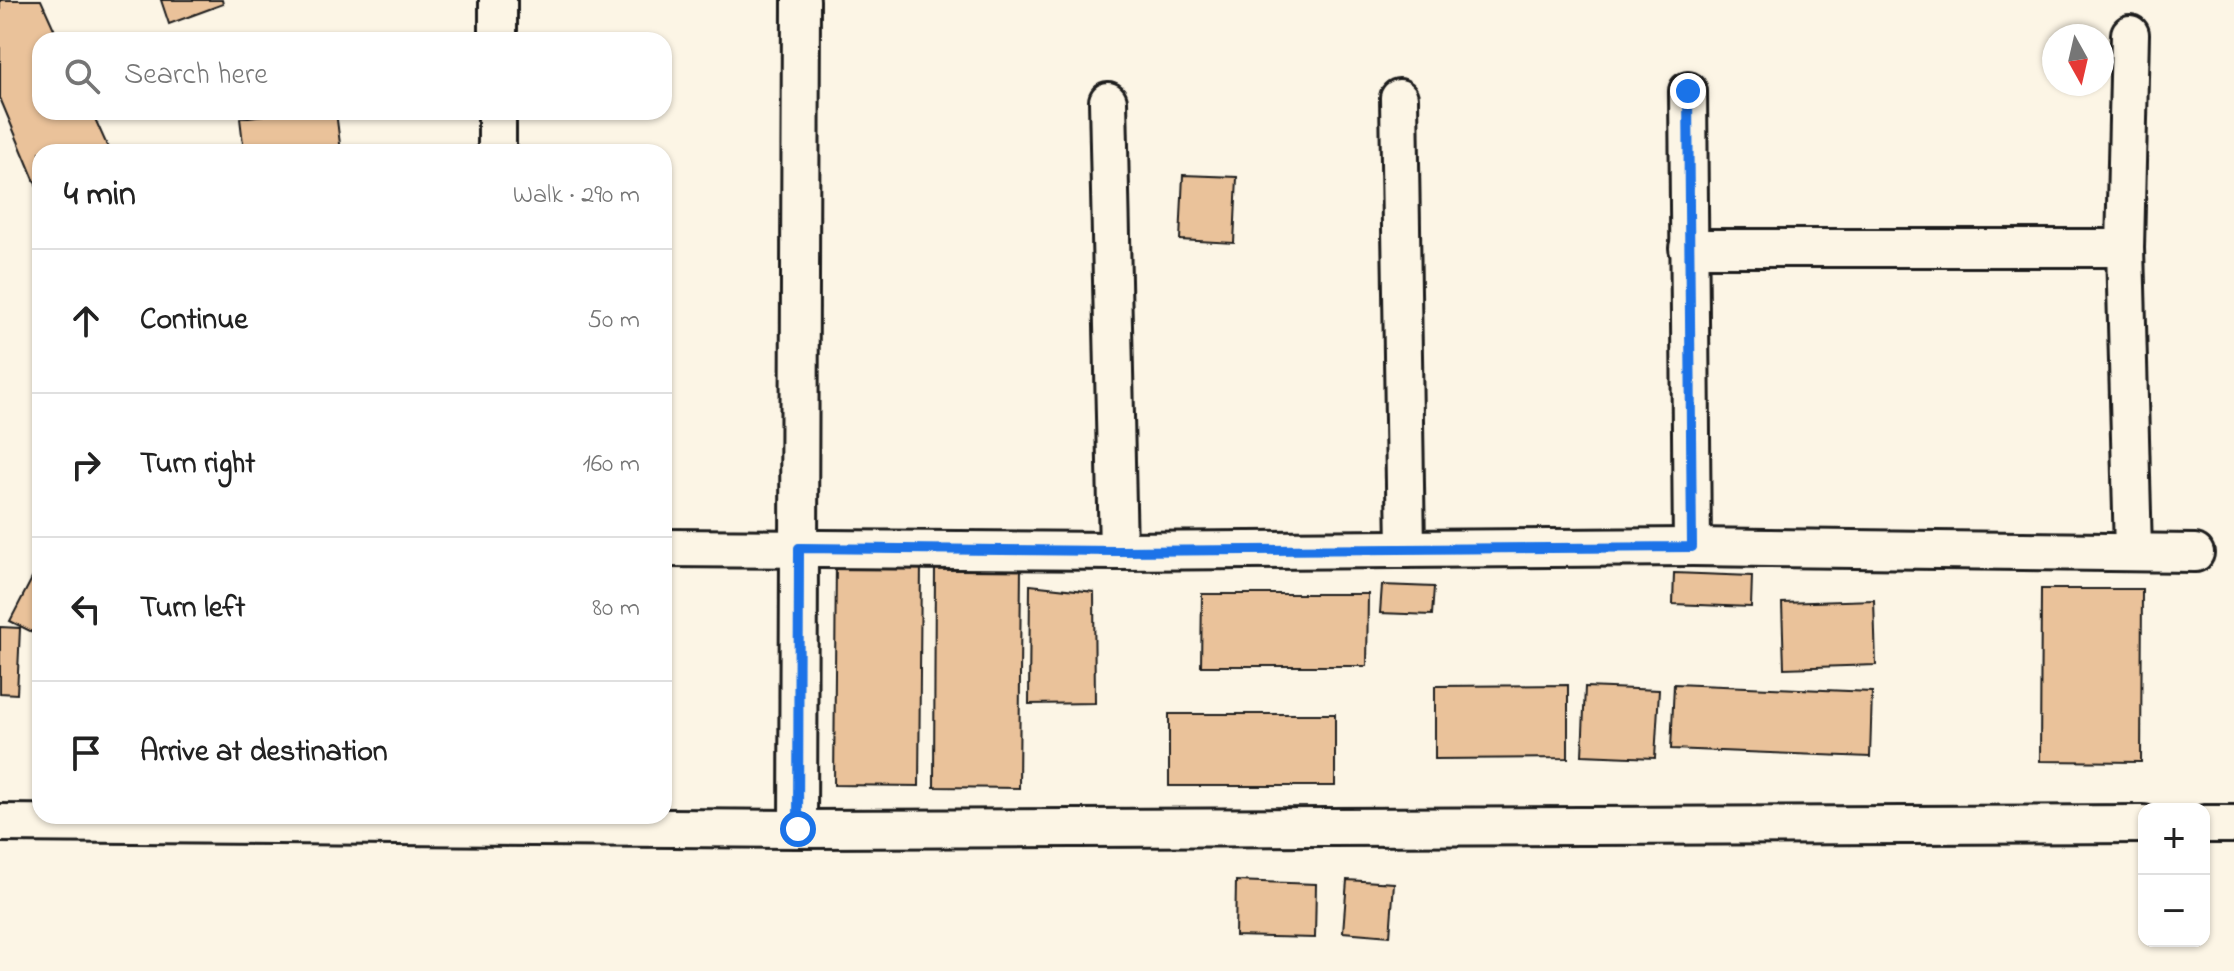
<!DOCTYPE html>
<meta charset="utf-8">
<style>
body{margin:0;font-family:"Indie Flower",sans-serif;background:#f6f6f6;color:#222}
.controls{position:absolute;right:24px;bottom:24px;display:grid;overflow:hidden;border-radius:16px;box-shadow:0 2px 6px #0004}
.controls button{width:72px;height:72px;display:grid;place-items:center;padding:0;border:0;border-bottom:2px solid #e0e0e0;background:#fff;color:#222;font:40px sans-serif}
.compass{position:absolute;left:2042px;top:24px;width:72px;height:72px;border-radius:50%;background:#fff;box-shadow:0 2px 6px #0004;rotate:172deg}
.stop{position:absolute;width:24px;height:24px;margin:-18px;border:6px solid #1a73e8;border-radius:50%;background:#fff}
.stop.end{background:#1a73e8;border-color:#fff;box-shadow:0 2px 8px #0008}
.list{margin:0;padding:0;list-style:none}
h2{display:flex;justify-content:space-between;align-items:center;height:104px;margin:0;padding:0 32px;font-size:34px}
h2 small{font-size:26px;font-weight:400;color:#767676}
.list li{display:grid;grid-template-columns:52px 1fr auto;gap:24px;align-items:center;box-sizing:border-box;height:144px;padding:0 32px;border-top:2px solid #e0e0e0}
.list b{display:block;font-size:30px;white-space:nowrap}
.list em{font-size:26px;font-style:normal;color:#767676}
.icon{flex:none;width:44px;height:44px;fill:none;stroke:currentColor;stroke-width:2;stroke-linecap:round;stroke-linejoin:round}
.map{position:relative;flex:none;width:2234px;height:971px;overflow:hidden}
.search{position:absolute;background:#fff;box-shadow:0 2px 6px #0004;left:32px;top:32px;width:640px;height:88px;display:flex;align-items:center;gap:20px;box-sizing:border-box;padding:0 28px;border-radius:24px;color:#767676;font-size:30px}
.panel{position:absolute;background:#fff;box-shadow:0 2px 6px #0004;left:32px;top:144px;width:640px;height:680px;border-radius:24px}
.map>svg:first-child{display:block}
.building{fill:#eac29a;stroke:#1c1c1c;stroke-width:2}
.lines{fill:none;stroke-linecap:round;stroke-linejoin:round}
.minor-casing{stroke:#1c1c1c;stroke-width:42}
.minor{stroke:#fcf5e5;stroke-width:36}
.route{stroke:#1a73e8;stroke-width:10}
</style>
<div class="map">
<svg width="2234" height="971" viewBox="0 0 2234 971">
<rect width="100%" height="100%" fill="#fcf5e5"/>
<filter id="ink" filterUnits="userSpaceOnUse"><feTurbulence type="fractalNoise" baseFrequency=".0125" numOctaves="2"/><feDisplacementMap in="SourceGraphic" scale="16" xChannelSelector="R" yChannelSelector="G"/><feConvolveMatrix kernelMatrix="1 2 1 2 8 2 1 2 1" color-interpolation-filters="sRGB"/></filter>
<g filter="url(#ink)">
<!-- building -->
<g class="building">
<path d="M0,0H41L59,40H40V112H92L110,152H40V194L0,98Z"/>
<path d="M161,0H222L223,4L169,24Z"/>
<path d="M288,112H336L341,152H244L240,118Z"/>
<path d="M1183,175L1237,177L1234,243L1180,240Z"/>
<path d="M836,561H921L919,786L834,785Z"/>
<path d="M935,562L1021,563L1019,788L934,787Z"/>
<path d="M40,563V636L10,621Z"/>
<path d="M1674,573L1752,576L1751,607L1673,604Z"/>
<path d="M1030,585L1094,592L1095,703L1029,704Z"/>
<path d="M1382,585L1434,587L1432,615L1380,613Z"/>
<path d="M2041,589H2142L2141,762L2040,761Z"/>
<path d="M1202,594H1368L1367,666H1201Z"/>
<path d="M1874,600L1876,665L1784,668L1782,603Z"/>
<path d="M0,627L20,628L17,694L0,693Z"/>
<path d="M1674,684L1872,692L1870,757L1671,749Z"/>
<path d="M1568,685V758L1435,759V686Z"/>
<path d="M1585,687L1659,690L1655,758L1582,755Z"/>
<rect x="1169" y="714" width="166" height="72"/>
<path d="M1347,880L1394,883L1390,936L1343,932Z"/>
<path d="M1236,881L1316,884L1315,938L1235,936Z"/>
</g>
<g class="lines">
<defs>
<g id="minor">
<path d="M2130,34L2125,248L2133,551"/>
<path d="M498,40V0"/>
<path d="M1688,91L1692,547"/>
<path d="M1399,98L1406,549"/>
<path d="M1108,101L1118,551"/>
<path d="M497,152V112"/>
<path d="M1688,248H2125"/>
<path d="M664,548L1118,551L1692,547L2195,553"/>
<path d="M0,823L798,829L2144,824"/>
<path d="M2204,824H2234"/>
<path d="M798,829L801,0"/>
</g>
</defs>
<!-- minor casing -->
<use href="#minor" class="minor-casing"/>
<!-- minor -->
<use href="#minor" class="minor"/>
</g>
</g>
<g class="lines" filter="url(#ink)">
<!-- route -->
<path class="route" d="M798,829L799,548L1118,551L1692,547L1688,91"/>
</g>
</svg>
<div class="controls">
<button>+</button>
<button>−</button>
</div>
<svg class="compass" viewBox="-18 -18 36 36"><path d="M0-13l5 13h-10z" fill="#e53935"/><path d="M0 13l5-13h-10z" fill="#767676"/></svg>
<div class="stop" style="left:798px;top:829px"></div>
<div class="stop end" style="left:1688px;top:91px"></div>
<div class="search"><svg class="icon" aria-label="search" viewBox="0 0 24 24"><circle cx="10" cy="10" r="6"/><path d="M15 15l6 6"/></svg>Search here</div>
<section class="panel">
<h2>4 min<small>Walk · 290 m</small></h2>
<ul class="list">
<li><svg class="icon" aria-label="ahead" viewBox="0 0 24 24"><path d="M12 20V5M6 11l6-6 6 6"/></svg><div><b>Continue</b></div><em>50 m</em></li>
<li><svg class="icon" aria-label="right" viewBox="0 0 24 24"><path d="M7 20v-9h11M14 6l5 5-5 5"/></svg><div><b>Turn right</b></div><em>160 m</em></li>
<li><svg class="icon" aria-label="left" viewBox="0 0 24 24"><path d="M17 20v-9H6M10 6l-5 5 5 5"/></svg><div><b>Turn left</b></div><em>80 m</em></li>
<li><svg class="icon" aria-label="arrive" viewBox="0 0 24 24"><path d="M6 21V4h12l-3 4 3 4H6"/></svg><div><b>Arrive at destination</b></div></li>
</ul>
</section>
</div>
